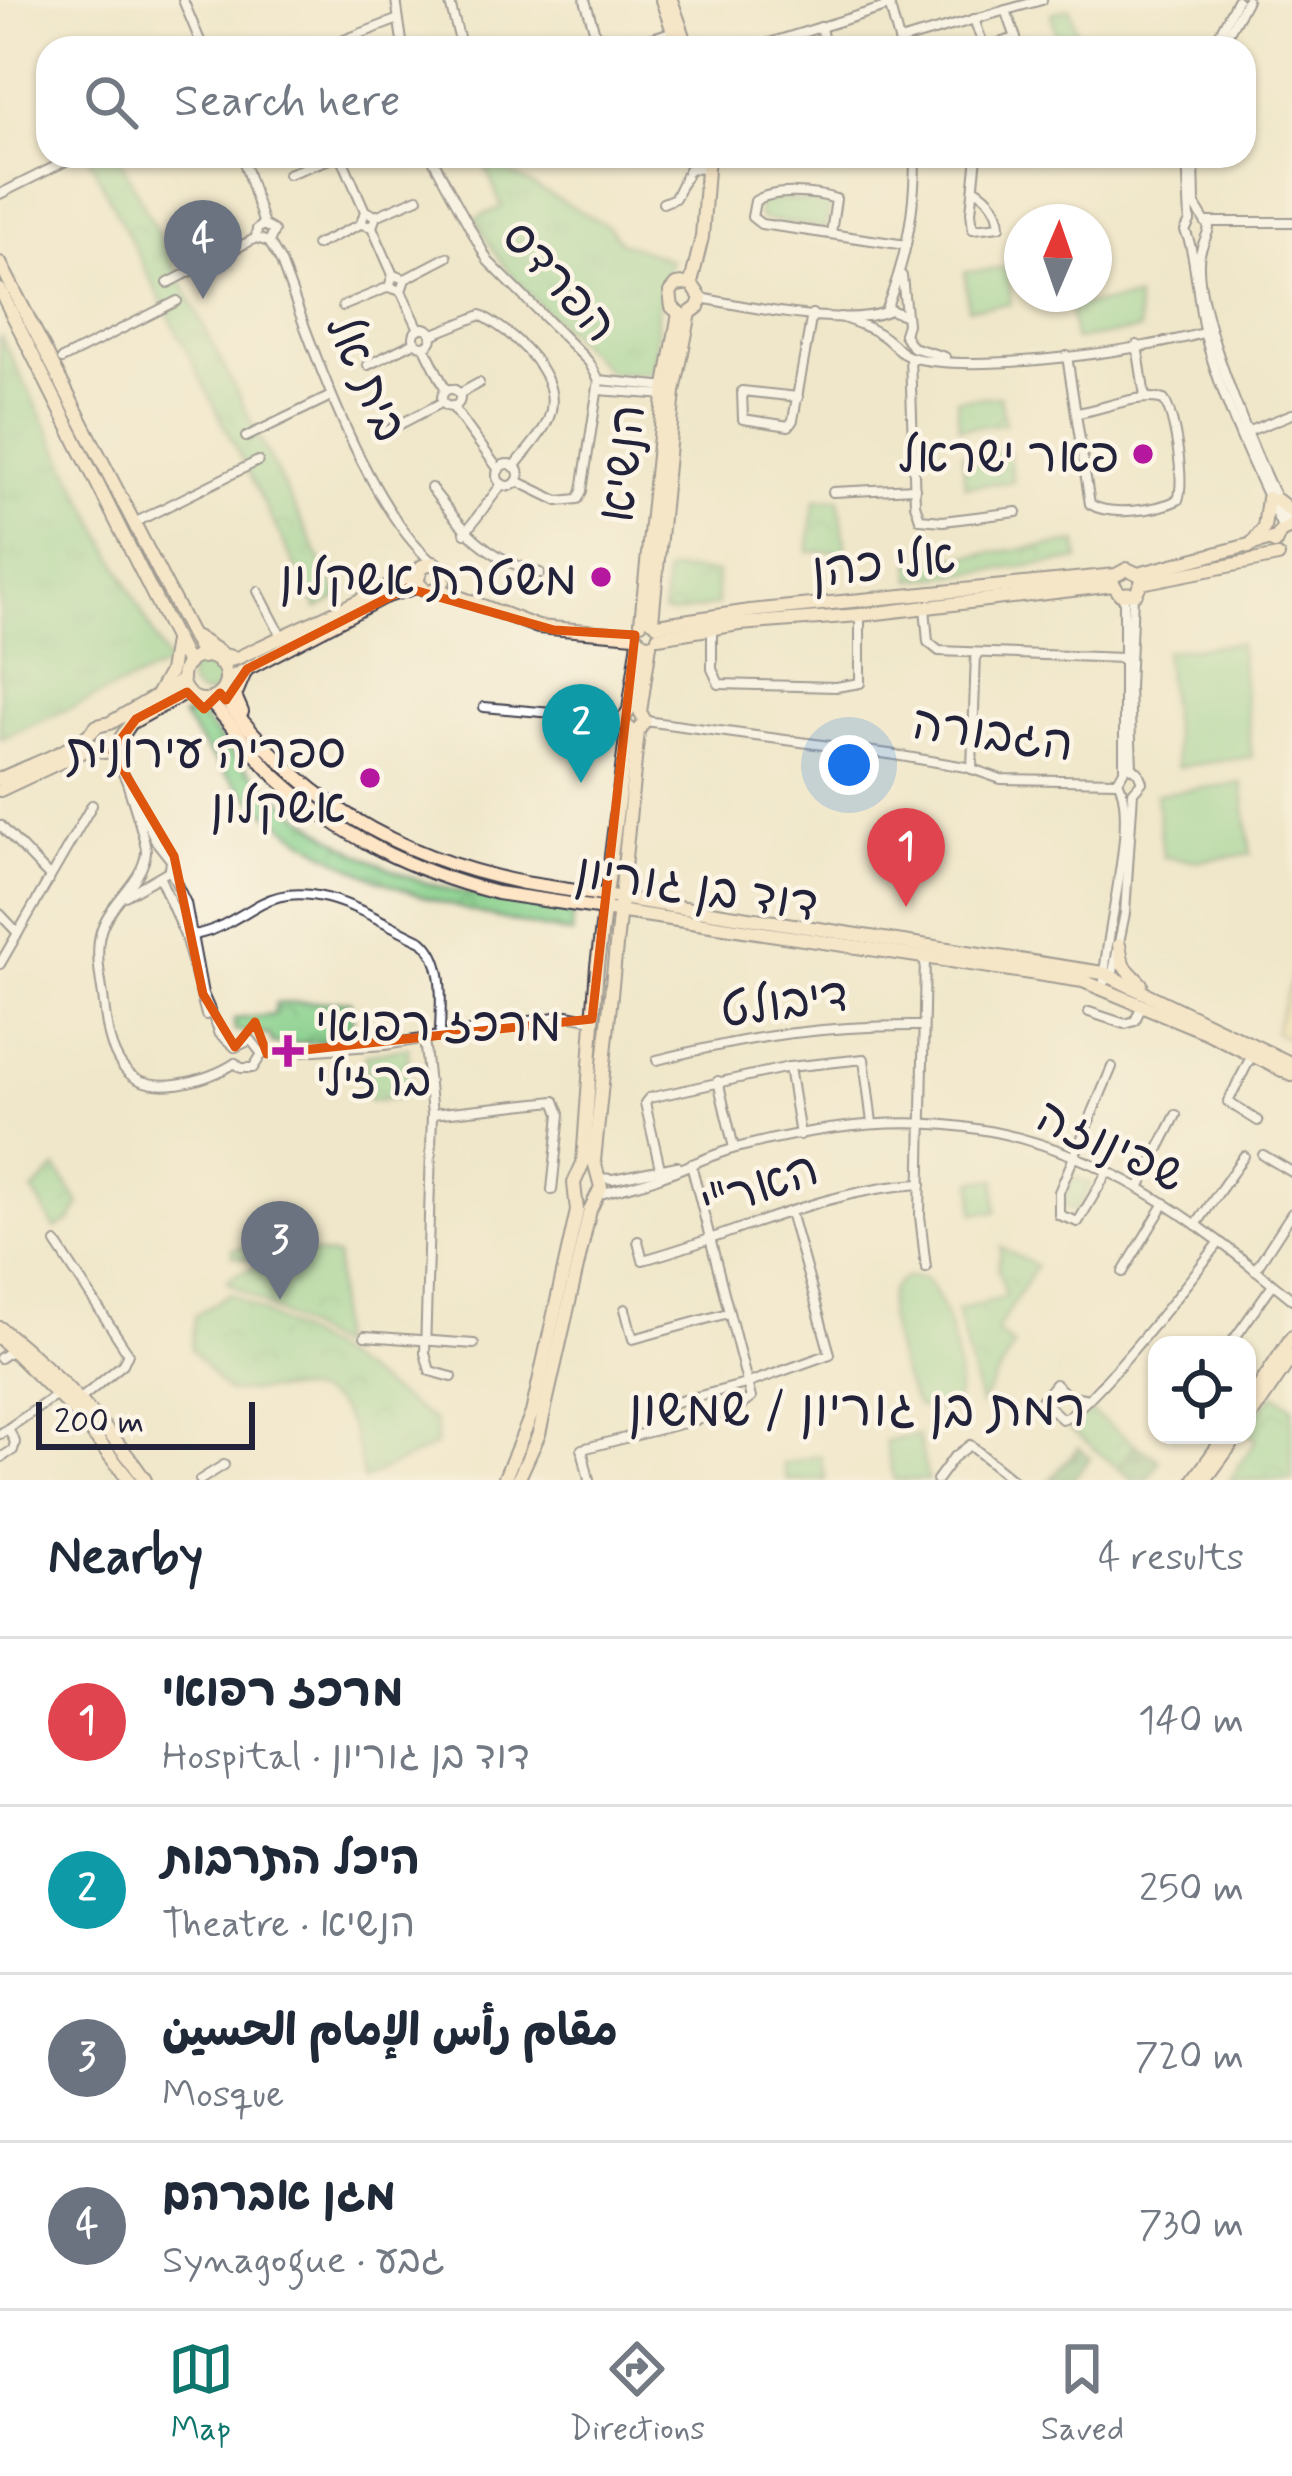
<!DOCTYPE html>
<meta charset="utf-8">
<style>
body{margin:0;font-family:Mynerve,"Playpen Sans Arabic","Playpen Sans Hebrew",sans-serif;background:#f2f2f3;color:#1f2937}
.controls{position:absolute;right:36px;bottom:36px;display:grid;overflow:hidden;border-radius:24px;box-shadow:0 3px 9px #0004}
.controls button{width:108px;height:108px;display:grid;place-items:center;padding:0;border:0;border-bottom:3px solid #e0e1e3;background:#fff;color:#1f2937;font:60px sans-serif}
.compass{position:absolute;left:1004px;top:204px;width:108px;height:108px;border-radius:50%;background:#fff;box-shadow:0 3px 9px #0004;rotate:2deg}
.scale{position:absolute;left:36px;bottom:30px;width:219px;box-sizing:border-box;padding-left:12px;border:6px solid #22223b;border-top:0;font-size:33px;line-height:42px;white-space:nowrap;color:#22223b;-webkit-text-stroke:9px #fcf5e5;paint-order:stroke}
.you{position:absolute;left:849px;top:765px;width:42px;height:42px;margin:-30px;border:9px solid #fff;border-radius:50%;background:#1a73e8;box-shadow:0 0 0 18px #1a73e833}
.badge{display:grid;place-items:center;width:78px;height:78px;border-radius:50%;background:#0f766e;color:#fff;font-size:39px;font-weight:700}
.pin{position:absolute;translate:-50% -99px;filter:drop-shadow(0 3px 6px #0008)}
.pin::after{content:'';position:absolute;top:63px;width:42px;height:36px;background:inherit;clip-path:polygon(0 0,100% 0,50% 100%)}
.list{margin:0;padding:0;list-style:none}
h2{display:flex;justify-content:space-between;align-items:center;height:156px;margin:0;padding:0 48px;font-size:51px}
h2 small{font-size:39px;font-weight:400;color:#747a83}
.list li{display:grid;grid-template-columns:78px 1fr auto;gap:36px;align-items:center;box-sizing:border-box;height:168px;padding:0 48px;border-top:3px solid #e0e1e3}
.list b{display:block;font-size:45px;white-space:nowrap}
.list p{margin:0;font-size:39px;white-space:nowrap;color:#747a83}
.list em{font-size:39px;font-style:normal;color:#747a83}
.icon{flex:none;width:66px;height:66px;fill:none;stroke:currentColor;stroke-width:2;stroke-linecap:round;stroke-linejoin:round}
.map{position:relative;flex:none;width:1292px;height:1480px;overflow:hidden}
.search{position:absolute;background:#fff;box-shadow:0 3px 9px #0004;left:36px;right:36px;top:36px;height:132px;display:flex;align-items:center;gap:30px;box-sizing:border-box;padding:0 42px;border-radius:36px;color:#747a83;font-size:45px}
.sheet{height:828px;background:#fff}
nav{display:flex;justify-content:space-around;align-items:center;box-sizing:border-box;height:168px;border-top:3px solid #e0e1e3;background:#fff;font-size:33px;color:#747a83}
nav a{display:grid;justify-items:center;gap:6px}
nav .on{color:#0f766e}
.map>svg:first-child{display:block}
.grass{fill:url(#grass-tufts);stroke:#547964;stroke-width:3}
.forest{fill:url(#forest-firs);stroke:#486a5a;stroke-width:3}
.sand{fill:url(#sand-dots);stroke:#887e6c;stroke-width:3}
.park{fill:url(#park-crowns);stroke:#547964;stroke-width:3}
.pitch{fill:#87d08c;stroke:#547964;stroke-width:3}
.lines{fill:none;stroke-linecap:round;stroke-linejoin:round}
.street-casing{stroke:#414050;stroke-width:12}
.secondary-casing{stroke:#414050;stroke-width:16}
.street{stroke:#fff;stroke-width:8}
.secondary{stroke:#fde5c5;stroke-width:12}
.marked{fill:none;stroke:#de560e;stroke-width:9;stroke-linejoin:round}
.poi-dot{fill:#b5179e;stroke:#fcf5e5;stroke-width:4.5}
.labels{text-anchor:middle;stroke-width:9;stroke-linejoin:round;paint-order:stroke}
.street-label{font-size:48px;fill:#22223b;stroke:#fcf5e5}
.poi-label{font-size:48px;fill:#22223b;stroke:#fcf5e5;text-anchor:end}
.neighbourhood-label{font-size:51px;fill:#22223b;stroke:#fcf5e5}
</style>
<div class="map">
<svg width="1292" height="1480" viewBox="0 0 1292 1480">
<defs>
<pattern id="grass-tufts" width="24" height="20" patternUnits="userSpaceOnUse" patternTransform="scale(3)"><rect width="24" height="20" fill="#87d08c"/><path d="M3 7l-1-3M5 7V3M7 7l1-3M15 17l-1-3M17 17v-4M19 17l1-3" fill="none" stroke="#74b27a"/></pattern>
<pattern id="forest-firs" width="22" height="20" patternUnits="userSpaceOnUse" patternTransform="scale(3)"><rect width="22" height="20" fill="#6db278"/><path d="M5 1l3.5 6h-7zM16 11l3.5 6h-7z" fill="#599064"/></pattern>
<pattern id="sand-dots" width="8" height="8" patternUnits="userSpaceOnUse" patternTransform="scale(3)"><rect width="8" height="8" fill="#eeda9e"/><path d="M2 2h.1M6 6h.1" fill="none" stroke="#ccbb89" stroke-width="1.8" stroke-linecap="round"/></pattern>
<pattern id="park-crowns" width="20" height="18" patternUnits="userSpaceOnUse" patternTransform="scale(3)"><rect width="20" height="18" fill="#87d08c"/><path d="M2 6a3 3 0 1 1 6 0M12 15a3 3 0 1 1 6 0" fill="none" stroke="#74b27a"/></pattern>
</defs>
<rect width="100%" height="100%" fill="#fcf5e5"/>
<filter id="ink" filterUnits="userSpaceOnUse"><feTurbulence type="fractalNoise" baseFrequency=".00833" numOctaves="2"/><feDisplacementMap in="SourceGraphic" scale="24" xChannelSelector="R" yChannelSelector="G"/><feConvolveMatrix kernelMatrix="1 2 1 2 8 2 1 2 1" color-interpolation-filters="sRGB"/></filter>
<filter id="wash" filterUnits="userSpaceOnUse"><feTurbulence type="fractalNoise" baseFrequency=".004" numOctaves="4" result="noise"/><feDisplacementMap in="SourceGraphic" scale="48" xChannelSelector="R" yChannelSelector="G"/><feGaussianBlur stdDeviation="2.7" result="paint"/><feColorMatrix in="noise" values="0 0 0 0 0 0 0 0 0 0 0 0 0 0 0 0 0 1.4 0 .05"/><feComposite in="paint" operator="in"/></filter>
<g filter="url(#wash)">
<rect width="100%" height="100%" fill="#f0e7ca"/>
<!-- grass -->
<g class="grass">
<path d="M482,158L608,226L620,242L671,260L659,304L654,373H610C561,326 505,280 475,218L502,207Z"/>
<path d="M0,335L169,665L0,739Z"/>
</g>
<!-- forest -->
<g class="forest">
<path d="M1134,1443L1160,1461L1148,1480H1132L1118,1468Z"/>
<path d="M1078,1447L1091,1458L1072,1480H1050Z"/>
</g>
<!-- sand -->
<path class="sand" d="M1292,977V1041L1274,1032Z"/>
<!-- park -->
<g class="park">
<path d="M88,156H119L339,597L317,609Z"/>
<path d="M768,199L830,202L825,228L761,219L757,207Z"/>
<path d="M1000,396L1005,424L959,428L957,399Z"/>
<path d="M1008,449L1013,482L965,486L962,454Z"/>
<path d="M839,499L846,551L808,552L815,500Z"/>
<path d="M1077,542L1079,560L912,580L910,563Z"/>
<path d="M676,570L717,573V605L672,614L663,612L666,573Z"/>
<circle cx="205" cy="677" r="17"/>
<path d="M198,713C253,781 317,838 399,873C449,895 508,900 562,909L573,915L572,934C411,902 276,861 182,716Z"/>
<path d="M350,1001L354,1040L273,1044L269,1035L235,1031L234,1019L274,1015L276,1003Z"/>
<path d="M408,1047L409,1084L403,1097L369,1101L365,1055Z"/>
<path d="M56,1168L80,1204L71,1220L55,1229L33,1191Z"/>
<path d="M278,1243L283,1249L337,1256V1347L227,1282C236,1269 250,1273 260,1262L232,1256V1249Z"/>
<path d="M1001,1247L1036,1266L997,1331L1014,1346L980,1405L957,1310L1006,1297L998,1268Z"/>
<path d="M230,1293L324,1347L435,1421L436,1445L363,1480C349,1376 315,1389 227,1392L191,1349L195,1316Z"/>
<path d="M1274,1394L1292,1406V1480H1230L1256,1440L1247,1433V1427Z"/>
<path d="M1087,1409L1134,1443L1118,1468L1070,1429Z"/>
</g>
<!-- pitch -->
<g class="pitch">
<path d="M1070,8L1079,38L1059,44L1051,13Z"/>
<path d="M1008,268L1011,304L968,308L965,272Z"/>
<path d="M1136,298L1140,330L1074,340L1070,307Z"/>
<path d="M1239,643L1252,757L1177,767L1164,651Z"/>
<path d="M1242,783L1251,854L1198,861L1163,857L1156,794Z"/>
<path d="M1072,1177L1090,1184L1077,1212L1060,1204Z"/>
<path d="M973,1180H996V1212L974,1213Z"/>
<path d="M907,1277L923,1278C945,1294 966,1374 956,1400L939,1409L919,1407C904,1391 885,1321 889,1298C891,1287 898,1282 907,1277Z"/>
<path d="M918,1435L928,1480H894L885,1442Z"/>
<path d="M820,1455L826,1480H787L783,1464Z"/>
</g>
</g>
<g filter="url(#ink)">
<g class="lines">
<defs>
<g id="street">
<path d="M183,0L203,48"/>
<path d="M396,0L403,48"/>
<path d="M449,0L462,48"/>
<path d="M585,0L596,36L607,47L622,48"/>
<path d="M888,0L901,48"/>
<path d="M1006,10L1042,0"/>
<path d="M974,19L984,47"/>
<path d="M821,27L825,48"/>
<path d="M900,41L1006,10L1016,38L981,48"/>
<path d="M323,48L396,20"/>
<path d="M622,48L677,30"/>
<path d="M753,48L889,6"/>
<path d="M1212,48L1237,0"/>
<path d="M1220,48L1247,0"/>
<path d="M242,156L264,225L274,231L269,242"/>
<path d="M341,156L365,211L361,224L372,227L376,216L365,211"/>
<path d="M431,156L488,261L589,362L599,380L582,491L578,499L558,501L517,481"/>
<path d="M1187,156L1190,221L1185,231C1196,250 1198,311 1206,339C1223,402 1255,470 1283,529"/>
<path d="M1194,156L1195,205L1209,228C1206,240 1199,248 1199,262C1197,322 1261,470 1290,526"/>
<path d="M288,174L338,156"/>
<path d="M974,188C989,197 999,208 1000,226L973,229L971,212L977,156"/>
<path d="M0,194L76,156"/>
<path d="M663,203L675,198L689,169L707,168"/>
<path d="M376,216L418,198"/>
<path d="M1206,222H1292"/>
<path d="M264,225L257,229L256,238L269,242L281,262C312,347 365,503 432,562"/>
<path d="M372,227L393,275"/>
<path d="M831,233L836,199C814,192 774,189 755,201L752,217L761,224L906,245"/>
<path d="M316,245L361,224"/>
<path d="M902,276L907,324L904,334"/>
<path d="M405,279L447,257"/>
<path d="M168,283L256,238"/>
<path d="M401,291L419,329"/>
<path d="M701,298C748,307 850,329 890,310L904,315"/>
<path d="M343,306L389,287L401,291L405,279L393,275L389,287"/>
<path d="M885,311C906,262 915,209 915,156"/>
<path d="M840,317C857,323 876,329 889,341C898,348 900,354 911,357C970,374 1146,351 1206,332"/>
<circle cx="423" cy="337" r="9"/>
<path d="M904,334L912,347L945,357"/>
<path d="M431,335L481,315C515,334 566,377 548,420C541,437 525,452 514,467"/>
<path d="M1137,345L1145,397"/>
<path d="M424,346L446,390"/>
<path d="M1067,356L1090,504C1110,517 1157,510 1178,500C1185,481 1175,417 1164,400C1141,392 1104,409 1078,413"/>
<path d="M910,357L915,504L920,519L943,521L1017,512"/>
<path d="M62,359L177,301"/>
<path d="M368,365L415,342"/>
<path d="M599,380L668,387"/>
<circle cx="451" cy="398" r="9"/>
<path d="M598,390L667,395"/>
<path d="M459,394L479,383"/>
<path d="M798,397L742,391L743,419L789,426L793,420L812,314"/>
<path d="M452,406L499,470"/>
<path d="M1249,431L1292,414"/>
<path d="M385,432L443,402"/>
<path d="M246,437L331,396"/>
<circle cx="508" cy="475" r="11"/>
<path d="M431,488C463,530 488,560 540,573"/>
<path d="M833,492L915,488"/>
<path d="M134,523L258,461"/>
<path d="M465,533L502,484"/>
<path d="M258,591L282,637"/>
<path d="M925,607L928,642L939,651L1123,658"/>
<path d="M712,630V669L719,684L836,687L860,683V613"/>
<path d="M484,707L622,719"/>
<path d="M645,721L889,754L966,767L1001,779L1118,781"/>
<path d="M112,751L156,841L171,860L170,870L186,903L203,994L221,1035"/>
<path d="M1132,768L1129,687L1133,595"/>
<path d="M972,769L976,653"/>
<path d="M126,779C130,794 147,842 146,852C143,882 110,901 101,931C95,951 100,976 103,996C106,1020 108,1048 123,1067C147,1099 208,1081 235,1063"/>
<path d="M0,825L50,877"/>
<path d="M160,878L185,936L206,1015"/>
<path d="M125,896L170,870"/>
<path d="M0,914L18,933"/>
<path d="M185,936C215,934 236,917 262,903C315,875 375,920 422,941C447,963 440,1005 440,1036"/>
<path d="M925,957L920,1216L926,1268"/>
<path d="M0,964L92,805"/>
<path d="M1112,977L1125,913L1133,792L1142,782L1138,772L1132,768"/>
<path d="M1104,988C1102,941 1140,820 1118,781L1124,770V596"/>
<path d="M1089,1012L1125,1024L1135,1021L1141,1007"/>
<path d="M218,1032L235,1047"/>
<path d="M424,1038L432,1114L425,1353L430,1371L452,1377"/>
<path d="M235,1047L251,1040L262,1054L253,1068H241L235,1063"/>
<path d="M262,1054L385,1045L567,1015L593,1020"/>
<path d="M1252,1055L1228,1102L1258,1121"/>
<path d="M657,1060C751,1036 825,1025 923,1026"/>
<path d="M789,1067L800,1135"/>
<path d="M718,1081L734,1148"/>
<path d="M432,1114L555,1101L560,1114L552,1190"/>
<path d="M1263,1155L1292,1172"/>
<path d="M660,1168L645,1103L649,1098L789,1067L864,1059L872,1123"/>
<path d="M1108,1171L1078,1222L1059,1215V1192L1112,1067"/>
<path d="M599,1178L613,1179L677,1166"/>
<path d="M1139,1188L1176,1115"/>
<path d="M598,1195C618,1188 639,1185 659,1177C685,1168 710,1155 736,1148C886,1109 1008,1111 1144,1191C1196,1221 1245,1261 1292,1299"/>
<path d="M1196,1225L1244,1156"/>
<path d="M638,1241L643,1260C736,1235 824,1189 921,1184"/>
<path d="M56,1243L128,1353L123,1364L78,1401"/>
<path d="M1255,1270L1292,1213"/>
<path d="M1123,1272L1165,1203"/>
<path d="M625,1309L633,1339L728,1313"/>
<path d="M365,1336L474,1344"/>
<path d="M1230,1345L1273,1284"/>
<path d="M0,1358L12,1350"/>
<path d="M1089,1399L1067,1395L1055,1384L1042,1400L1062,1419C1089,1412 1195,1273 1219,1243"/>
<path d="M654,1430L651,1415L657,1407L746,1384L830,1354L790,1212"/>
<path d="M0,1434L58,1394"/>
<path d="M0,1458L13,1450L15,1442L8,1429"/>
<path d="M200,1480L224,1465"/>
<path d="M589,1480L582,1449L735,1410L751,1398L691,1164"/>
<path d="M937,1480L953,1458L970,1445L1013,1480"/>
</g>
<g id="secondary">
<path d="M662,0L679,48"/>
<path d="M671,0L688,48"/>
<path d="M0,263L203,657"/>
<path d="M691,283L702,237L708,156"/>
<path d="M0,290L188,664"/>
<path d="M679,313L672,307L670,292L676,285L691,283"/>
<path d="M1277,500L1292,512"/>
<path d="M1275,543L1280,532L1292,526"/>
<path d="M1249,547L1264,528L1268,498"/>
<path d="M444,581V572L434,563L422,566L417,582L426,591L438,589L538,627L635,635L643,643L650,644"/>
<path d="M1141,583L1278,556"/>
<path d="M1114,585L1120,594L1136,593L1141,583"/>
<path d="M652,621L674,392L690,313L698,307L701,298L691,283"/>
<path d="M641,622L664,397L679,313"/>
<path d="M657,625L750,611L1116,575L1127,569L1138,574L1276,538"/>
<path d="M196,637L224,655L236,658"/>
<path d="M658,637L739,624L860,615L1114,585"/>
<circle cx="204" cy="678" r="22"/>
<path d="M219,663L237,658L416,574"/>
<path d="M226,680L384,597L419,586"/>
<path d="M220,693C302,801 392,856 524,883L1103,973L1292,1064"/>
<path d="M157,695L170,672L175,641"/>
<path d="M208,700C232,724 252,753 276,777C340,837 413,871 497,893L1083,981L1206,1032L1292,1075"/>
<path d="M242,712L235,696L246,670"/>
<path d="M633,732L622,722L629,710L639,641"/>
<path d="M94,746L104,752L112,751L131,723L187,692"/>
<path d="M0,779C29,765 77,751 97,726L110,723L182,681"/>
<path d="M0,790L94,746"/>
<path d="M1119,945L1123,965L1141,984"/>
<path d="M0,1328C53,1371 107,1424 145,1480"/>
<path d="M0,1338L78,1415L129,1480"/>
<path d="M1247,1405L1292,1337"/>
<path d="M1247,1422L1292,1356"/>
<path d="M504,1480L532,1413L577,1211L574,1183L583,1163L597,966L627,730"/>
<path d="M518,1480L539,1434L590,1210L601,1187L594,1161L638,731L645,721L640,712L650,644"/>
<path d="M1194,1480L1226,1435"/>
<path d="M1205,1480L1238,1435"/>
</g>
</defs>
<!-- street casing -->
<use href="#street" class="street-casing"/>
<!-- secondary casing -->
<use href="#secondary" class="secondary-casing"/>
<!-- street -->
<use href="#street" class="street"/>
<!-- secondary -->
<use href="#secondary" class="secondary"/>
</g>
</g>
<!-- marked area -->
<path d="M0 0H1292V1480H0ZM407,588L554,630L635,635L592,1019L267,1054L255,1022L235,1047L203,994L174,856L112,751L136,719L187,692L204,709L220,693L226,700L247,669Z" fill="#f0e7ca" fill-opacity=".55" fill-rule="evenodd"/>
<path class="marked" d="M407,588L554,630L635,635L592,1019L267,1054L255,1022L235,1047L203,994L174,856L112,751L136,719L187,692L204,709L220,693L226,700L247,669Z"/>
<!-- markers -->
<g class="poi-dot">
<circle cx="1143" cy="454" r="12"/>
<circle cx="601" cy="577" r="12"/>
<circle cx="370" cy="778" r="12"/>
<path d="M282 1033h12v12h12v12h-12v12h-12v-12h-12v-12h12z"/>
</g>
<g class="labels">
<!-- street labels -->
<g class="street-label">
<text transform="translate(561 280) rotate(48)" y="17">הפרדס</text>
<text transform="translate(368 377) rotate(66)" y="17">בית אל</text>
<text transform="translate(621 463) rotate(-84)" y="17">הנשיא</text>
<text transform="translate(883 562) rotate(-6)" y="17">אלי כהן</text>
<text transform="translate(993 732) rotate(8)" y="17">הגבורה</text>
<text transform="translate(697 886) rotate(8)" y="17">דוד בן גוריון</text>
<text transform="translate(784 1001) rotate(-8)" y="17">דיבולט</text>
<text transform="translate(1111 1144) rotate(25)" y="17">שפינוזה</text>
<text transform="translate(759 1185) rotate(-19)" y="17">האר"י</text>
</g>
<!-- poi labels -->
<g class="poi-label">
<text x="1119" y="471">פאר ישראל</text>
<text x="577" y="594">משטרת אשקלון</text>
<text x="346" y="767">ספריה עירונית<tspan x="346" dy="55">אשקלון</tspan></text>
<text x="315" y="1040" text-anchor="start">מרכז רפואי<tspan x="315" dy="55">ברזילי</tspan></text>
</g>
<!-- neighbourhood labels -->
<g class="neighbourhood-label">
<text x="857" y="1425">רמת בן גוריון / שמשון</text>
</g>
</g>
</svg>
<div class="controls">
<button><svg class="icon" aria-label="locate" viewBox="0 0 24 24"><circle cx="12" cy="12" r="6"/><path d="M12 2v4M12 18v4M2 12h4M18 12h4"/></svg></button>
</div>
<svg class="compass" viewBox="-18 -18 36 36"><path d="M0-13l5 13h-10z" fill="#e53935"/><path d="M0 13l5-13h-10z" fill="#747a83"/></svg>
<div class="scale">200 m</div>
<div class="you"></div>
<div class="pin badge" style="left:906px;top:907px;background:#e0444e">1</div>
<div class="pin badge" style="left:581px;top:783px;background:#0f9aa8">2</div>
<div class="pin badge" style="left:280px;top:1300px;background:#6b7280">3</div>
<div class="pin badge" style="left:203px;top:299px;background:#6b7280">4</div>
<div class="search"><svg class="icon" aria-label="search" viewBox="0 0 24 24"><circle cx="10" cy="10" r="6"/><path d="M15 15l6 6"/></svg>Search here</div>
</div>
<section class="sheet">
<h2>Nearby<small>4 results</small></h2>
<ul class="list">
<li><span class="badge" style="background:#e0444e">1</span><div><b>מרכז רפואי</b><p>Hospital · דוד בן גוריון</p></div><em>140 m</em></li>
<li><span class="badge" style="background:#0f9aa8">2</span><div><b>היכל התרבות</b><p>Theatre · הנשיא</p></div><em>250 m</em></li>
<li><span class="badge" style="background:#6b7280">3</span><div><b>مقام رأس الإمام الحسين</b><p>Mosque</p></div><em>720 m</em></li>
<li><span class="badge" style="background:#6b7280">4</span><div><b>מגן אברהם</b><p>Synagogue · גבע</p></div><em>730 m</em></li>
</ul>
</section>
<nav>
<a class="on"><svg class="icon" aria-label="map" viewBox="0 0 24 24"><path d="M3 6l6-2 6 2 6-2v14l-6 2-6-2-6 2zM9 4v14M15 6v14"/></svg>Map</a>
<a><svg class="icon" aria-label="directions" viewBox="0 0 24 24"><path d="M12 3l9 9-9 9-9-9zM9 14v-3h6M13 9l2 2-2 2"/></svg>Directions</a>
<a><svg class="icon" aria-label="saved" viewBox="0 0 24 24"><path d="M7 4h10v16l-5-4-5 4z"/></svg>Saved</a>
</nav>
